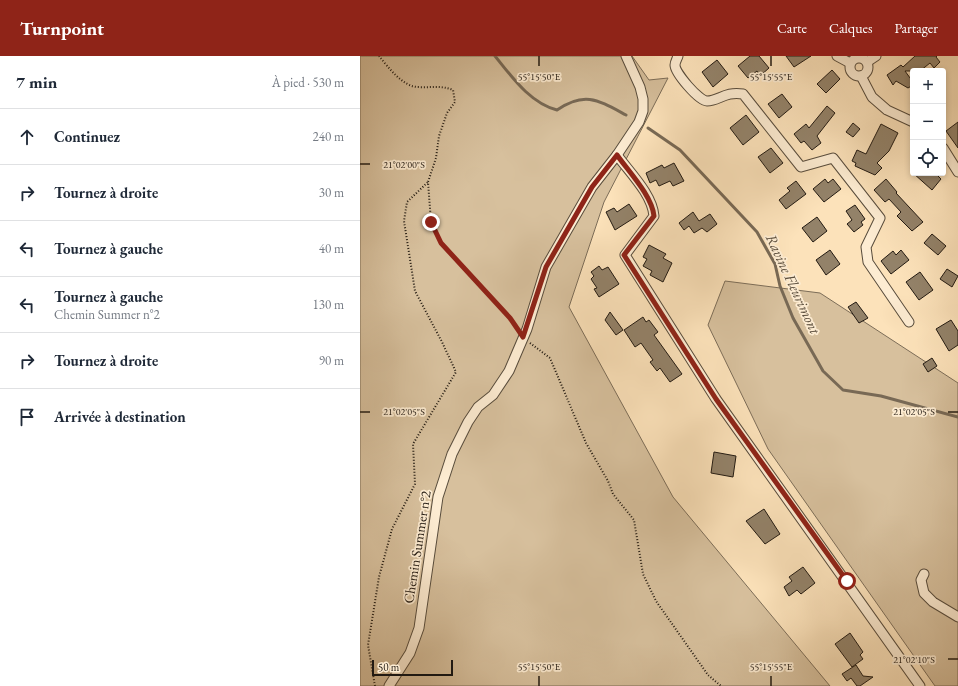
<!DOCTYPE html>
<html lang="fr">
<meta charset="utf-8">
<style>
body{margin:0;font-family:"EB Garamond",serif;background:#f6f6f7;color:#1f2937}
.controls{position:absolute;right:12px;top:12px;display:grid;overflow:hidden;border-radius:4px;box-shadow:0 2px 6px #0003}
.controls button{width:36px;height:36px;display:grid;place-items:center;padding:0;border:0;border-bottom:1px solid #e0e1e3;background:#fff;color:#1f2937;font:20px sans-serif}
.scale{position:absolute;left:12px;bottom:10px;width:81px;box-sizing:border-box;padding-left:4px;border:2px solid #221a12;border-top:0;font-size:11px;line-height:14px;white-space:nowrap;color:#221a12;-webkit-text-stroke:3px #fdecd2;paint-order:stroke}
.stop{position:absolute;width:12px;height:12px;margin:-9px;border:3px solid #8f2418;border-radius:50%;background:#fff}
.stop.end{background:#8f2418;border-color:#fff;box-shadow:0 1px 4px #0008}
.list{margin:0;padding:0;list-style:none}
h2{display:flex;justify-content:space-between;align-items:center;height:52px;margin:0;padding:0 16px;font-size:17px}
h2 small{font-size:13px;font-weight:400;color:#747a83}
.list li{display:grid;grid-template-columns:26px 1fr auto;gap:12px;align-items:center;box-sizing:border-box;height:56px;padding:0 16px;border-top:1px solid #e0e1e3}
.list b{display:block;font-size:15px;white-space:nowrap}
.list p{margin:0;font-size:13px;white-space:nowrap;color:#747a83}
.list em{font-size:13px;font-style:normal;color:#747a83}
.icon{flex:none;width:22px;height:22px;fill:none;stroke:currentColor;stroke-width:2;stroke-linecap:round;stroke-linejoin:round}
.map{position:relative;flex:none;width:598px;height:630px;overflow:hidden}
header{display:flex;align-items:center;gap:24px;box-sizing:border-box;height:56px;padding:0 20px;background:#8f2418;color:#fff}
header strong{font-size:19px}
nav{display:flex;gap:22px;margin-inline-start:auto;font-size:14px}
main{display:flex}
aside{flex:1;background:#fff}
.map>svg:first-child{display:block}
.green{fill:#d7c09d;stroke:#7c6d58}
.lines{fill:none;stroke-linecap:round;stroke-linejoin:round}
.stream{stroke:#786955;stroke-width:3}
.building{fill:#938269;stroke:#221a12}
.minor-casing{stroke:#584c3c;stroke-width:11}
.path{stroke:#221a12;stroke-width:2;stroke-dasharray:1 2;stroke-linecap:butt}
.minor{stroke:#fdecd2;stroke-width:9}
.route{stroke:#8f2418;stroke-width:5}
.ticks{fill:none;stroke:#221a12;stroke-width:1.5}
.labels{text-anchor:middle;stroke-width:3.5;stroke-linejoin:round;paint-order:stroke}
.street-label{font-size:14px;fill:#221a12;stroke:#fdecd2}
.water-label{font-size:15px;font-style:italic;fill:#5c4f3e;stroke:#fdecd2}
.ticks-label{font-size:10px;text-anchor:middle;fill:#221a12;stroke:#fdecd2;stroke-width:3.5;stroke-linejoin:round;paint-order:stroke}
</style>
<header>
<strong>Turnpoint</strong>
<nav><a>Carte</a><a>Calques</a><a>Partager</a></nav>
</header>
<main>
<aside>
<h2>7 min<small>À pied · 530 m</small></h2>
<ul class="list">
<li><svg class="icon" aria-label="ahead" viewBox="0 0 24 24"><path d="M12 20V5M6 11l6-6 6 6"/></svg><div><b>Continuez</b></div><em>240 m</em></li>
<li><svg class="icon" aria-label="right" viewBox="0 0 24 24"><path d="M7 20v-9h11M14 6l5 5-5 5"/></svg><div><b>Tournez à droite</b></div><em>30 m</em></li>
<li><svg class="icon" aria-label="left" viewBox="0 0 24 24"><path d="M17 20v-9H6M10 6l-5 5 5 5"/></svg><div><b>Tournez à gauche</b></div><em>40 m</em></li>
<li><svg class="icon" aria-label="left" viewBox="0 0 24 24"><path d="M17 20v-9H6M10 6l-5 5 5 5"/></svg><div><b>Tournez à gauche</b><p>Chemin Summer n°2</p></div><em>130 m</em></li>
<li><svg class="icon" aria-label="right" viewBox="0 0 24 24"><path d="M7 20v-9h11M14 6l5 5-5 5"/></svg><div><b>Tournez à droite</b></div><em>90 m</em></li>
<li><svg class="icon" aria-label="arrive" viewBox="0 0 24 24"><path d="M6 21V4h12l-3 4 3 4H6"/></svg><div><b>Arrivée à destination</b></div></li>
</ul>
</aside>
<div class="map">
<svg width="598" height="630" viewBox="0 0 598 630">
<rect width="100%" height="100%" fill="#fce2ba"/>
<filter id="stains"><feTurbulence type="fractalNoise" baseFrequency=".005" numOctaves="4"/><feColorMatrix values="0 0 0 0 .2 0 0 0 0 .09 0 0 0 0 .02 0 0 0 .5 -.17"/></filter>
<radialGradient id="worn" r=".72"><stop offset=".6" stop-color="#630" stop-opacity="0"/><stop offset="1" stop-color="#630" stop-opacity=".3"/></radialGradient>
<!-- green -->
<g class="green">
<path d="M0,0H272L289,24L308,22L244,146L209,251L313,441L470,630H0Z"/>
<path d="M365,225L460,237L598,327V630H575L408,393L348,269Z"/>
</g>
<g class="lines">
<!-- stream -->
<g class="stream">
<path d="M135,0C152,21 170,47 197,54C225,35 238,44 266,59"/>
<path d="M288,72L320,94L397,176L415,208L420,230L433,262L463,315L483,334L521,340L598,361"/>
</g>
</g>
<!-- building -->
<g class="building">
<path d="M390,0H399L409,12L400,20L397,15L388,22L378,10Z"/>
<path d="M426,0H451L434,11Z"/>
<path d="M555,0H577L576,1L580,6L574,12L570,7L560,15H545L553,26V29L548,32L536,25L533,29L527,19L541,9L543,11Z"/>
<path d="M357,4L368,18L353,31L342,16Z"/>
<path d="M472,14L480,23L466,37L457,28Z"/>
<path d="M422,38L432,51L419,62L408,48Z"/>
<path d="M467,50L475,57L457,80L461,87L452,94L444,85L441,87L434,78L446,68L449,72Z"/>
<path d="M386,59L399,76L383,89L370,72Z"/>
<path d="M598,66V92L586,75Z"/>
<path d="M493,67L500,73L493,81L486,76Z"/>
<path d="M521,68L538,77L529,95L517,107L522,112L515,119L495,110L496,107L492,105L497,94L506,98Z"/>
<path d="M411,92L423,107L410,117L398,101Z"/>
<path d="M314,107L324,125L313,130L310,125L299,130L296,124L290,127L286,117L302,109L304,112Z"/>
<path d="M553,117H575L581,123L572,134Z"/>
<path d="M465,123L468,127L473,123L481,133L464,146L453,133Z"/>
<path d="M526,123L537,136L536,137L563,166L552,175L537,160L541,156L529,143L525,146L514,134Z"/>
<path d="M436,125L446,138L426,153L419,144L430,135L427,132Z"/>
<path d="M269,148L277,160L255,174L246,156L254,152L257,156Z"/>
<path d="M495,149L505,163L501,166L503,169L494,176L487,168L492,164L486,155Z"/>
<path d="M333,156L339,165L350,158L357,168L347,176L342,172L334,177L329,170L324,174L319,167Z"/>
<path d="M457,161L467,175L453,186L442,172Z"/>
<path d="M572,178L586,190L578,199L564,187Z"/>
<path d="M289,189L306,198L303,202L312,207L303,226L290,219L292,215L283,210L287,203L283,201Z"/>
<path d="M470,194L480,208L466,219L456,204Z"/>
<path d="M541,194L549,204L531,218L521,205L533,195L536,199Z"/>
<path d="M239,210L242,214L248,211L259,228L239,241L234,233L237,232L231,223L234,220L231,216Z"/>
<path d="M587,213L598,220L592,231L580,223Z"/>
<path d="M560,216L573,234L559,244L546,226Z"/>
<path d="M496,246L508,262L499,267L488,251Z"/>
<path d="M250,256L263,274L256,279L245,264Z"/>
<path d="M283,261L286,266L289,264L298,276L294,279L322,318L310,326L300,312L297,315L290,306L293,304L281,287L275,291L264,274Z"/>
<path d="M591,264L598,275V289L589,295L576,273Z"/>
<path d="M572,302L577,310L568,316L563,308Z"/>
<path d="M354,396L376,400L373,421L351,417Z"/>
<path d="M404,453L420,478L405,488L386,465Z"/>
<path d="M443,511L455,527L441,538L437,534L429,540L424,531L432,525L429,521Z"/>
<path d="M490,577L503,596L500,599L503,603L492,611L475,588Z"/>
<path d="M496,609L503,620L513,621L500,630H497L491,622L487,625L482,618Z"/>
</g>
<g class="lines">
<defs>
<g id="minor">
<path d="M318,0C317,3 315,6 315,9C315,17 339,45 347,45C359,45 365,35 383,38L441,111L473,102L520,162L506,191L508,206L549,266"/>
<path d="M477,0L490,7"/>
<circle cx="499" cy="11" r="9"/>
<path d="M507,6L516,0"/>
<path d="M501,20L512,41L527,54L553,66"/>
<path d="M583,92L598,116"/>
<path d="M257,99C270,117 292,138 294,160L265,199L356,343L560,630"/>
<path d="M564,518L561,524L564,537L573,546L598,561"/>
<path d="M29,630L50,597L59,572L78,441L92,398L108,366L118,351L133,339L149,315L167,273L186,211L232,131L257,99L279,66L283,55V43L280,31L266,0"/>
</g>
</defs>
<!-- minor casing -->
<use href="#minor" class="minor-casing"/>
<!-- path -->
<g class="path">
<path d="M19,0C28,11 43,31 58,31C70,32 81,29 93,34L95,46L87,57L79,80L76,102L68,126L71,166L81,187L150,261L157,272"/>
<path d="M170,287L190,302L226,387L248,425L253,438L274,464L283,518L296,545L348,619L361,630"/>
<path d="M15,630L8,589L19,521L32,473L55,428L53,388L96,316L82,286L55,235L44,165L47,146L68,126"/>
</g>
<!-- minor -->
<use href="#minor" class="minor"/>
</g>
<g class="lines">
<!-- route -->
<path class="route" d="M71,166L81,187L150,262L163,281L186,211L232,131L257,99C269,116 292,140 294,160L264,199L356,343L487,525"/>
</g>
<!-- ticks -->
<path class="ticks" d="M179,0V10M411,0V10M0,108H10M0,356H10M588,356H598M588,603H598M179,620V630M411,620V630"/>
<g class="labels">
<!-- street labels -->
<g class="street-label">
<text transform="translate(57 491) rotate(-81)" y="5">Chemin Summer n°2</text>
</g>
<!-- water labels -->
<g class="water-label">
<text transform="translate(433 228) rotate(65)" y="5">Ravine Fleurimont</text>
</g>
</g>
<g class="ticks-label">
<text x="179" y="24">55°15'50"E</text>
<text x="411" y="24">55°15'55"E</text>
<text x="44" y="112">21°02'00"S</text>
<text x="44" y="359">21°02'05"S</text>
<text x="554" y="359">21°02'05"S</text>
<text x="554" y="607">21°02'10"S</text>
<text x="179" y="614">55°15'50"E</text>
<text x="411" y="614">55°15'55"E</text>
</g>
<rect width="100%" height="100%" filter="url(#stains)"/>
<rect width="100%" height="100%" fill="url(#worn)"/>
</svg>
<div class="controls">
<button>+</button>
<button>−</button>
<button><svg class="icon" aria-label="locate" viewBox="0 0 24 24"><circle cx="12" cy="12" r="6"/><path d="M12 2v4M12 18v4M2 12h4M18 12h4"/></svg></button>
</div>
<div class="scale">50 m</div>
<div class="stop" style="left:487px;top:525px"></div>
<div class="stop end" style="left:71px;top:166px"></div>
</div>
</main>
